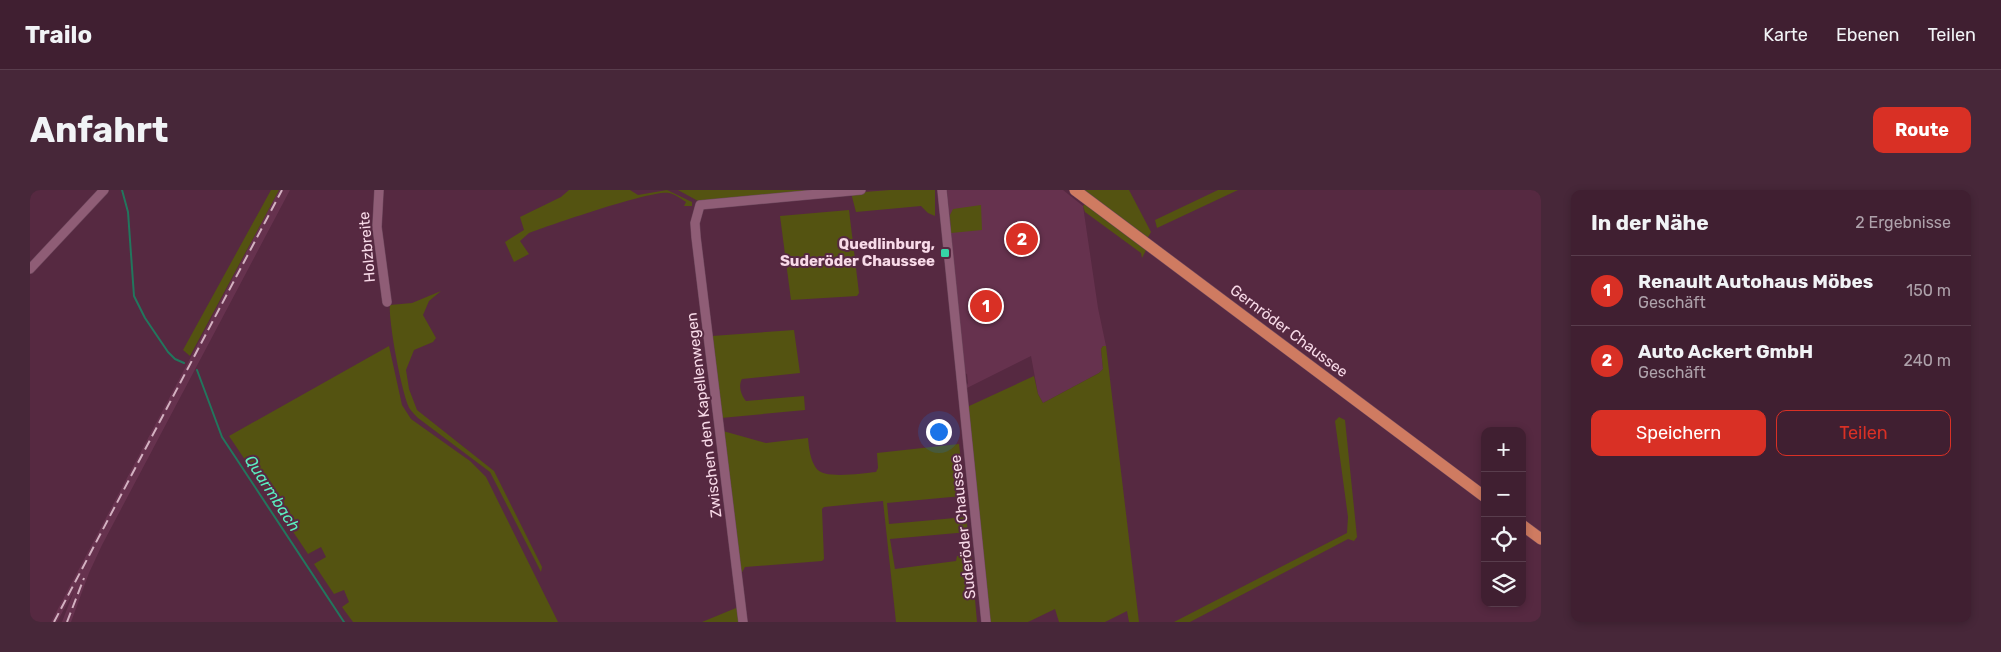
<!DOCTYPE html>
<html lang="de">
<meta charset="utf-8">
<style>
body{margin:0;font-family:Rubik,sans-serif;background:#472739;color:#f1f3f6}
.controls{position:absolute;right:15px;bottom:15px;display:grid;overflow:hidden;border-radius:10px;box-shadow:0 2px 8px #0003}
.controls button{width:45px;height:45px;display:grid;place-items:center;padding:0;border:0;border-bottom:1px solid #593d4d;background:#401f31;color:#f1f3f6;font:25px sans-serif}
.you{position:absolute;left:908px;top:241px;width:18px;height:18px;margin:-12px;border:4px solid #fff;border-radius:50%;background:#1a73e8;box-shadow:0 0 0 8px #1a73e833}
.badge{display:grid;place-items:center;width:32px;height:32px;border-radius:50%;background:#d93025;color:#fff;font-size:16px;font-weight:700}
.pin{position:absolute;translate:-50% -50%;border:2px solid #fff;box-shadow:0 1px 5px #0006}
.list{margin:0;padding:0;list-style:none}
h2{display:flex;justify-content:space-between;align-items:center;height:65px;margin:0;padding:0 20px;font-size:21px}
h2 small{font-size:16px;font-weight:400;color:#aea2ab}
.list li{display:grid;grid-template-columns:32px 1fr auto;gap:15px;align-items:center;box-sizing:border-box;height:70px;padding:0 20px;border-top:1px solid #593d4d}
.list b{display:block;font-size:19px;white-space:nowrap}
.list p{margin:0;font-size:16px;white-space:nowrap;color:#aea2ab}
.list em{font-size:16px;font-style:normal;color:#aea2ab}
.actions{display:flex;gap:10px;padding:15px 20px}
.actions a{flex:1;padding:11px 0;border:1px solid #d93025;border-radius:10px;text-align:center;font-size:18px;color:#d93025}
.actions .main{background:#d93025;color:#fff}
.icon{flex:none;width:28px;height:28px;fill:none;stroke:currentColor;stroke-width:2;stroke-linecap:round;stroke-linejoin:round}
.map{position:relative;flex:none;width:1511px;height:432px;overflow:hidden;border-radius:10px}
header{display:flex;align-items:center;gap:30px;box-sizing:border-box;height:70px;padding:0 25px;background:#401f31;border-bottom:1px solid #593d4d}
header strong{font-size:24px}
nav{display:flex;gap:28px;margin-inline-start:auto;font-size:18px}
.intro{display:flex;align-items:center;justify-content:space-between;box-sizing:border-box;height:120px;padding:0 30px}
h1{margin:0;font-size:35px}
.button{padding:12px 22px;border-radius:10px;background:#d93025;color:#fff;font-size:18px;font-weight:700}
main{display:flex;gap:30px;padding:0 30px}
aside{flex:1;background:#401f31;border-radius:10px;box-shadow:0 2px 8px #0003}
.map>svg:first-child{display:block}
.built{fill:#66324e}
.green{fill:#545311}
.lines{fill:none;stroke-linecap:round;stroke-linejoin:round}
.stream{stroke:#22765d;stroke-width:2}
.minor-casing{stroke:#6f495e;stroke-width:10}
.major-casing{stroke:#6f495e;stroke-width:12}
.minor{stroke:#8f5d76;stroke-width:9}
.major{stroke:#cf7b61;stroke-width:11}
.rail{stroke:#d3b1c1;stroke-width:2;stroke-dasharray:10 5;stroke-linecap:butt}
.poi-dot{fill:#36d4a7;stroke:#562941;stroke-width:2}
.labels{text-anchor:middle;stroke-width:4;stroke-linejoin:round;paint-order:stroke}
.poi-label{font-size:15px;font-weight:bold;fill:#f8dae8;stroke:#562941;text-anchor:end}
.street-label{font-size:15px;fill:#f8dae8;stroke:#562941}
.water-label{font-size:16px;font-style:italic;fill:#5aefc0;stroke:#562941}
</style>
<header>
<strong>Trailo</strong>
<nav><a>Karte</a><a>Ebenen</a><a>Teilen</a></nav>
</header>
<div class="intro"><h1>Anfahrt</h1><a class="button">Route</a></div>
<main>
<div class="map">
<svg width="1511" height="432" viewBox="0 0 1511 432">
<rect width="100%" height="100%" fill="#562941"/>
<!-- built -->
<g class="built">
<path d="M249,0H260L72,355L59,383L41,432H32L44,401L27,432H21Z"/>
<path d="M917,0H1033L1053,16L1068,118L1076,156H1073L1071,159L1073,179L1069,183L1013,213L1008,204L1001,166L935,199L938,193L937,184L934,183Z"/>
</g>
<!-- green -->
<g class="green">
<path d="M241,0H249L160,166L153,160Z"/>
<path d="M539,0H600L608,5L637,0L662,12V16H654L656,12C651,9 645,4 639,3C621,0 521,35 499,43L490,51L499,64L484,72L475,52L494,40L490,27L531,7Z"/>
<path d="M648,0H788L679,11H668Z"/>
<path d="M860,0H905V26L898,23L891,16L826,22L821,3Z"/>
<path d="M1052,0H1099L1121,42L1117,49Z"/>
<path d="M1188,0H1208L1127,38L1125,30Z"/>
<path d="M1055,14L1116,60L1112,68L1111,63L1055,22L1053,16Z"/>
<path d="M951,15L952,40L921,43L920,25L923,19Z"/>
<path d="M819,20L829,103L827,106L761,110L750,26Z"/>
<path d="M411,101L399,111L393,125L406,148L403,152L384,160L376,180L379,199L387,220L464,281L512,377L511,382L460,282L388,228C385,225 382,222 380,219C372,206 358,129 360,115L382,113Z"/>
<path d="M764,140L770,183L712,189C708,196 711,205 716,211L774,206L775,220L691,228L682,146Z"/>
<path d="M359,156L372,215L381,229L440,271L456,287L528,432H323L312,417L319,412L314,400L304,404L284,374L296,367L291,357L278,364L199,246Z"/>
<path d="M1073,156H1076L1109,432H1099L1097,421L1075,432H1029L1025,419L998,432H960L937,217L1004,186L1008,204L1013,213L1069,183L1073,179L1071,159Z"/>
<path d="M1309,227L1315,230L1327,347L1324,351L1318,349L1160,432H1144L1317,343L1318,327L1305,231Z"/>
<path d="M693,241L736,253L778,248C779,258 780,269 786,278C793,290 833,283 846,282L848,278L847,263L929,254L935,304L932,306L857,313L859,334L936,327L938,342L860,349L865,379L926,371L927,366L941,364L947,432H866L853,311L794,317L792,319L794,369L792,371L715,377L710,386Z"/>
<path d="M706,418L708,419L710,432H672Z"/>
</g>
<g class="lines">
<!-- stream -->
<g class="stream">
<path d="M92,0L98,22L104,106L115,128L138,162L145,169L154,173"/>
<path d="M167,180L192,247L314,432"/>
</g>
<defs>
<g id="minor">
<path d="M349,0L347,37L357,112"/>
<path d="M912,0L956,432"/>
<path d="M0,79L74,0"/>
<path d="M713,432L666,47L665,33L670,15L831,0"/>
</g>
<g id="major">
<path d="M1045,0L1455,307"/>
<path d="M1492,335L1511,349"/>
</g>
</defs>
<!-- minor casing -->
<use href="#minor" class="minor-casing"/>
<!-- major casing -->
<use href="#major" class="major-casing"/>
<!-- minor -->
<use href="#minor" class="minor"/>
<!-- major -->
<use href="#major" class="major"/>
<!-- rail -->
<g class="rail">
<path d="M24,432L252,0"/>
<path d="M37,432L54,388"/>
</g>
</g>
<!-- markers -->
<rect class="poi-dot" x="910" y="58" width="10" height="10" rx="2.5"/>
<g class="labels">
<!-- poi labels -->
<g class="poi-label">
<text x="905" y="59">Quedlinburg,<tspan x="905" dy="17">Suderöder Chaussee</tspan></text>
</g>
<!-- street labels -->
<g class="street-label">
<text transform="translate(337 57) rotate(-95)" y="5">Holzbreite</text>
<text transform="translate(1259 141) rotate(37)" y="5">Gernröder Chaussee</text>
<text transform="translate(674 225) rotate(-97)" y="5">Zwischen den Kapellenwegen</text>
<text transform="translate(933 337) rotate(-96)" y="5">Suderöder Chaussee</text>
</g>
<!-- water labels -->
<g class="water-label">
<text transform="translate(243 303) rotate(57)" y="6">Quarmbach</text>
</g>
</g>
</svg>
<div class="controls">
<button>+</button>
<button>−</button>
<button><svg class="icon" aria-label="locate" viewBox="0 0 24 24"><circle cx="12" cy="12" r="6"/><path d="M12 2v4M12 18v4M2 12h4M18 12h4"/></svg></button>
<button><svg class="icon" aria-label="layers" viewBox="0 0 24 24"><path d="M12 4l9 5-9 5-9-5zM3 14l9 5 9-5"/></svg></button>
</div>
<div class="you"></div>
<div class="pin badge" style="left:956px;top:116px">1</div>
<div class="pin badge" style="left:992px;top:49px">2</div>
</div>
<aside>
<h2>In der Nähe<small>2 Ergebnisse</small></h2>
<ul class="list">
<li><span class="badge">1</span><div><b>Renault Autohaus Möbes</b><p>Geschäft</p></div><em>150 m</em></li>
<li><span class="badge">2</span><div><b>Auto Ackert GmbH</b><p>Geschäft</p></div><em>240 m</em></li>
</ul>
<div class="actions"><a class="main">Speichern</a><a>Teilen</a></div>
</aside>
</main>
